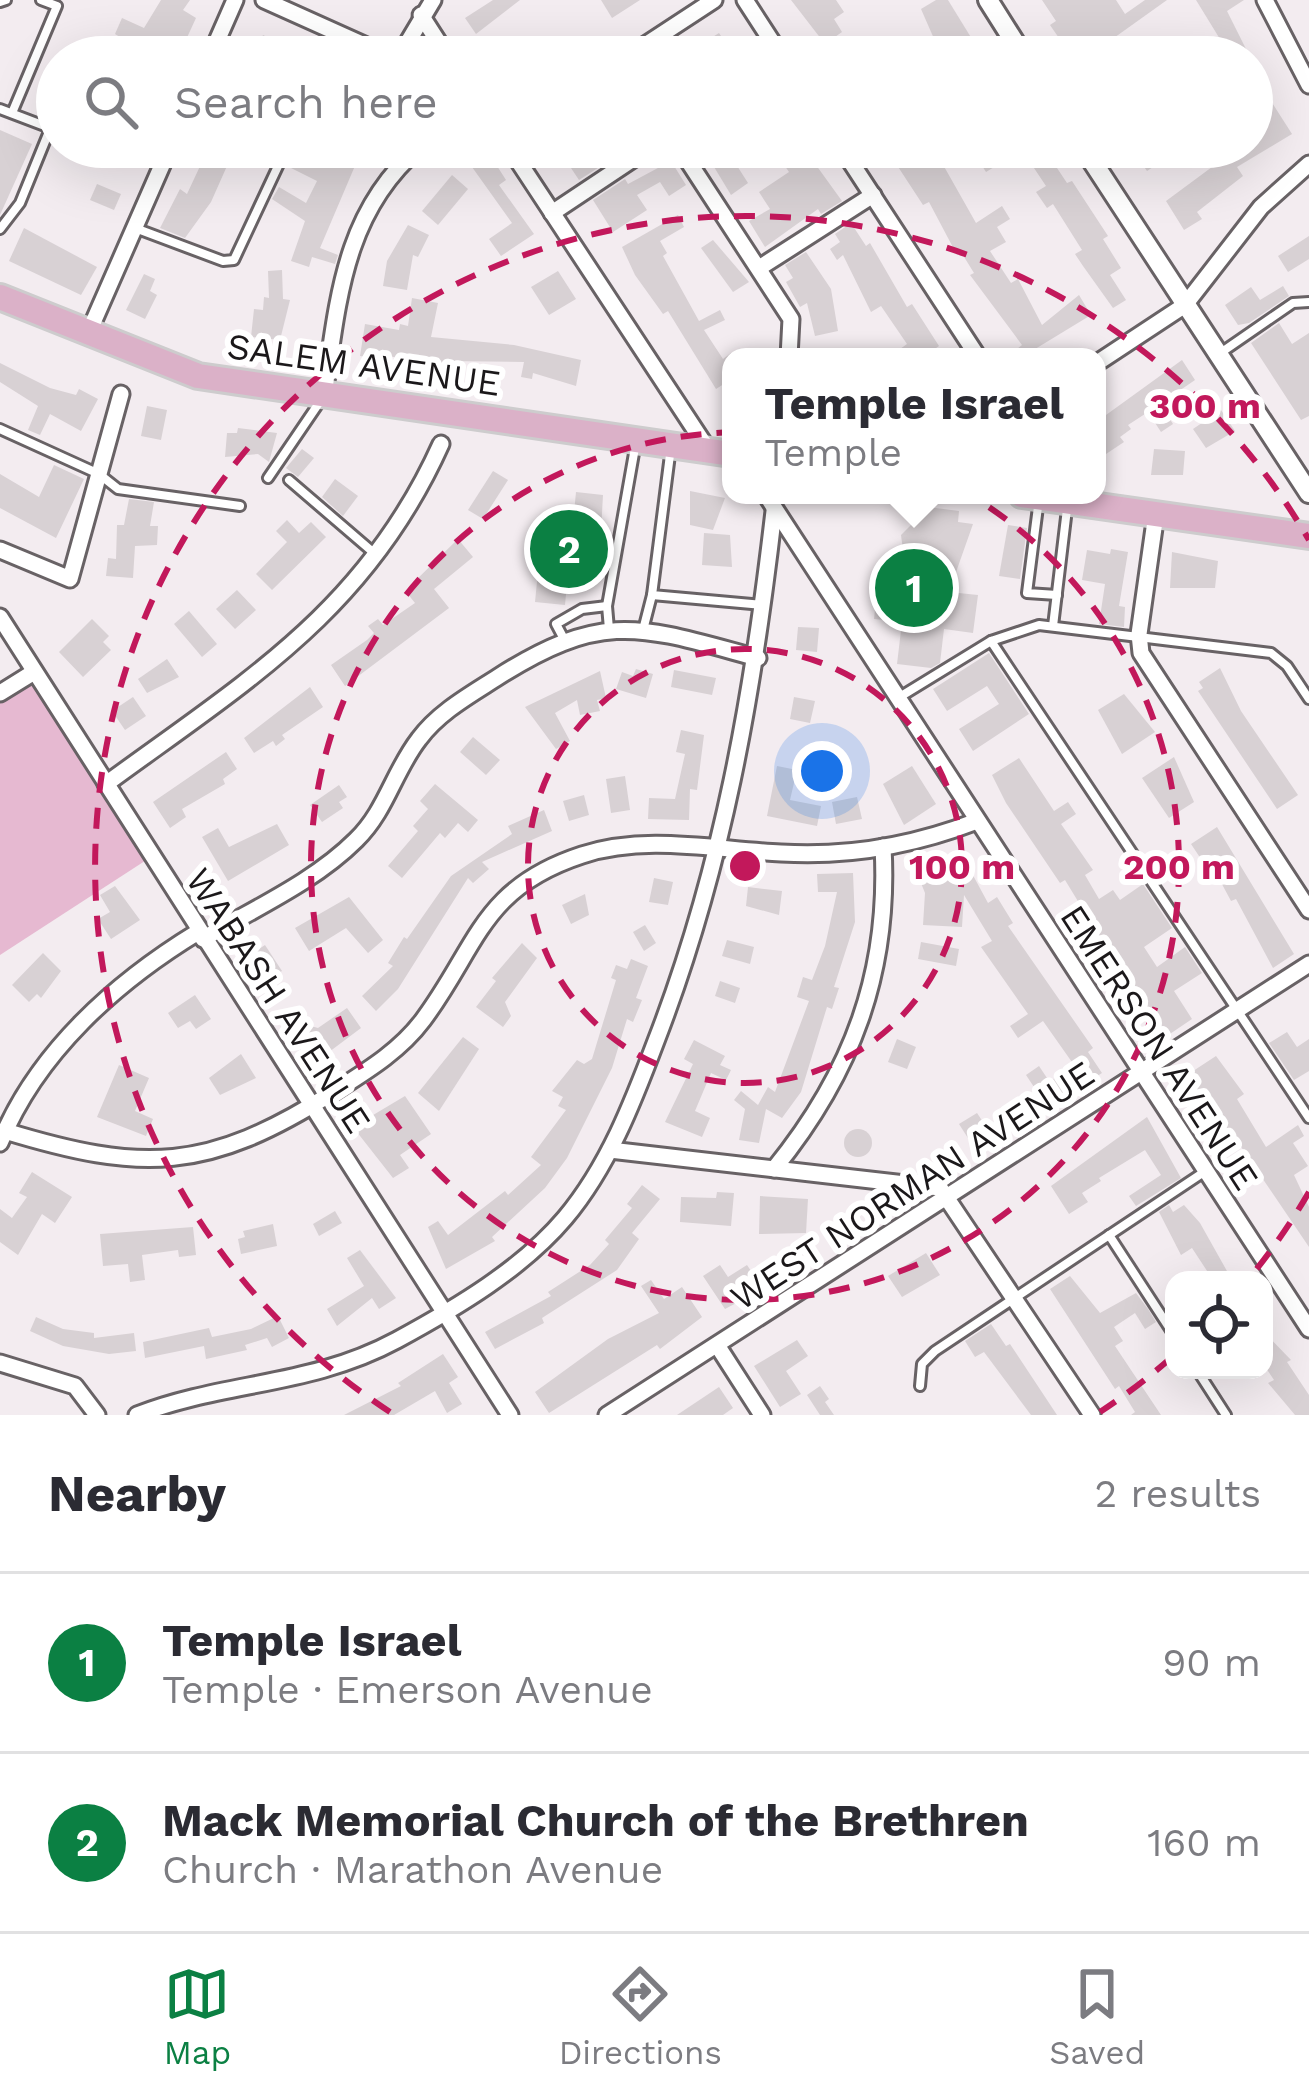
<!DOCTYPE html>
<meta charset="utf-8">
<style>
body{margin:0;font-family:"Work Sans",sans-serif;background:#f2f2f3;color:#2b2b33}
.controls{position:absolute;right:36px;bottom:36px;display:grid;overflow:hidden;border-radius:24px;box-shadow:0 12px 48px #0002}
.controls button{width:108px;height:108px;display:grid;place-items:center;padding:0;border:0;border-bottom:3px solid #e1e1e2;background:#fff;color:#2b2b33;font:60px sans-serif}
.you{position:absolute;left:822px;top:771px;width:42px;height:42px;margin:-30px;border:9px solid #fff;border-radius:50%;background:#1a73e8;box-shadow:0 0 0 18px #1a73e833}
.badge{display:grid;place-items:center;width:78px;height:78px;border-radius:50%;background:#0b8043;color:#fff;font-size:39px;font-weight:700}
.pin{position:absolute;translate:-50% -50%;border:6px solid #fff;box-shadow:0 3px 12px #0006}
.popup{position:absolute;left:722px;top:348px;width:384px;height:156px;box-sizing:border-box;display:grid;place-content:center;border-radius:24px;background:#fff;filter:drop-shadow(0 3px 9px #0005);font-size:39px;white-space:nowrap;color:#7c7c81}
.popup b{font-size:45px;color:#2b2b33}
.popup::after{content:'';position:absolute;left:50%;top:100%;margin-left:-24px;border:24px solid transparent;border-top-color:#fff}
.list{margin:0;padding:0;list-style:none}
h2{display:flex;justify-content:space-between;align-items:center;height:156px;margin:0;padding:0 48px;font-size:51px}
h2 small{font-size:39px;font-weight:400;color:#7c7c81}
.list li{display:grid;grid-template-columns:78px 1fr auto;gap:36px;align-items:center;box-sizing:border-box;height:180px;padding:0 48px;border-top:3px solid #e1e1e2}
.list b{display:block;font-size:45px;white-space:nowrap}
.list p{margin:0;font-size:39px;white-space:nowrap;color:#7c7c81}
.list em{font-size:39px;font-style:normal;color:#7c7c81}
.icon{flex:none;width:66px;height:66px;fill:none;stroke:currentColor;stroke-width:2;stroke-linecap:round;stroke-linejoin:round}
.map{position:relative;flex:none;width:1309px;height:1415px;overflow:hidden}
.search{position:absolute;background:#fff;box-shadow:0 12px 48px #0002;left:36px;right:36px;top:36px;height:132px;display:flex;align-items:center;gap:30px;box-sizing:border-box;padding:0 42px;border-radius:66px;color:#7c7c81;font-size:45px}
.sheet{height:516px;background:#fff}
nav{display:flex;justify-content:space-around;align-items:center;box-sizing:border-box;height:168px;border-top:3px solid #e1e1e2;background:#fff;font-size:33px;color:#7c7c81}
nav a{display:grid;justify-items:center;gap:6px}
nav .on{color:#0b8043}
.map>svg:first-child{display:block}
.green{fill:#e6b9d1}
.building{fill:#d8d1d4}
.lines{fill:none;stroke-linecap:round;stroke-linejoin:round}
.service-casing{stroke:#686265;stroke-width:14}
.minor-casing{stroke:#686265;stroke-width:21}
.tertiary-casing{stroke:#686265;stroke-width:24}
.primary-casing{stroke:#cdcccd;stroke-width:30}
.service{stroke:#fff;stroke-width:8}
.minor{stroke:#fff;stroke-width:15}
.tertiary{stroke:#fff;stroke-width:18}
.primary{stroke:#dbb1c8;stroke-width:24}
.ring{fill:none;stroke:#c2185b;stroke-width:6;stroke-dasharray:21 15}
.labels{text-anchor:middle;stroke-width:12;stroke-linejoin:round;paint-order:stroke}
.street-label{font-size:36px;fill:#1b181a;stroke:#fff}
.centre{fill:#c2185b;stroke:#fff;stroke-width:6}
.ring-label{font-size:36px;text-anchor:middle;font-weight:bold;fill:#c2185b;stroke:#fff;stroke-width:12;stroke-linejoin:round;paint-order:stroke}
</style>
<div class="map">
<svg width="1309" height="1415" viewBox="0 0 1309 1415">
<rect width="100%" height="100%" fill="#f3ecf0"/>
<!-- green -->
<path class="green" d="M34,672L151,857L0,955V693Z"/>
<!-- building -->
<g class="building">
<path d="M161,0H190L183,10L196,18L178,57H152L115,34L122,18L144,28Z"/>
<path d="M493,0H520L476,34L465,18Z"/>
<path d="M601,0H640L612,18Z"/>
<path d="M791,0H836L844,12L834,19L842,32L825,44Z"/>
<path d="M936,0H948L983,57H942L921,9Z"/>
<path d="M1042,0H1116L1125,14L1145,0H1167L1111,40L1115,47L1101,57H1072L1050,25L1056,21Z"/>
<path d="M1196,0H1244L1227,11L1250,57H1231Z"/>
<path d="M719,33L735,57H692L711,45L708,40Z"/>
<path d="M263,35L308,57H245L254,39L260,42Z"/>
<path d="M1252,91L1260,104L1269,98L1292,134L1237,167L1243,176L1197,212L1202,219L1184,230L1166,201L1212,167L1207,158L1224,147H1252Z"/>
<path d="M0,130L32,144L0,215Z"/>
<path d="M94,147H129L144,154L138,168Z"/>
<path d="M209,147L231,157L211,202L185,238L160,228L180,189L187,194Z"/>
<path d="M296,147H363L320,248L338,255L335,264L312,257L309,267L291,261L305,221L272,199L279,187L306,203L317,181L287,166Z"/>
<path d="M557,147H589L601,166L579,180Z"/>
<path d="M702,147H725L748,183L731,195Z"/>
<path d="M772,147H803L842,201L821,214L818,209L765,247L749,221L770,209L759,192L789,172Z"/>
<path d="M898,147H933L976,223L1002,206L1010,219L997,227L1006,242L990,251L1011,283L1018,279L1042,325L1079,295L1091,315L1022,357L1017,349L1022,345L970,275L974,273L961,252L957,255L929,202L923,205L889,153Z"/>
<path d="M970,147H987L999,164L986,172Z"/>
<path d="M1020,147H1043L1067,183L1072,181L1108,236L1103,239L1121,268L1110,275L1126,300L1113,308L1083,266L1075,254L1082,250L1053,204L1047,208L1036,192L1046,186Z"/>
<path d="M1154,147H1183L1147,171L1138,158Z"/>
<path d="M490,155L506,180L499,185L534,234L501,256L489,239L512,223L472,167Z"/>
<path d="M671,161L686,185L669,196L660,182L637,195L647,210L613,232L593,200L625,179L628,184Z"/>
<path d="M452,175L468,189L438,225L422,211Z"/>
<path d="M97,184L121,194L114,210L90,200Z"/>
<path d="M678,215L684,227L660,241L667,253L663,256L699,321L720,310L725,320L704,330L723,359L731,353L730,380L716,389L668,311L663,314L635,275L622,247Z"/>
<path d="M851,223L866,246L870,243L907,307L912,304L939,346L923,357H889L907,344L881,306L871,312L843,255L837,260L830,249L840,242L835,234Z"/>
<path d="M408,225L429,235L418,257L413,255L407,290L383,286L387,261Z"/>
<path d="M24,228L97,267L81,295L9,261Z"/>
<path d="M1309,236V259L1288,272L1278,256Z"/>
<path d="M713,240L749,282L733,292L701,248Z"/>
<path d="M806,252L831,289L838,331L815,336L807,303L800,307L786,282L793,278L785,265Z"/>
<path d="M282,270L283,299L290,300L280,340L251,337L254,309L263,310L264,297L269,298L268,271Z"/>
<path d="M558,271L576,299L549,315L531,287Z"/>
<path d="M144,274L155,279L150,291L157,295L145,319L126,310Z"/>
<path d="M1283,286L1289,296L1249,323L1238,325L1225,305L1251,287L1260,300Z"/>
<path d="M412,298L438,303L431,337L514,345L581,360L576,386L533,373L532,379L521,377L524,362L445,361L444,369L381,354L380,359L360,356L365,324L399,330L400,324L408,326Z"/>
<path d="M1279,323L1292,344L1309,333V416L1301,420L1251,343Z"/>
<path d="M1182,360L1195,380L1160,404L1173,424L1161,432L1148,412L1128,425L1131,429L1120,437L1124,442L1106,454L1097,440V402L1106,415Z"/>
<path d="M0,363L50,388L76,395L79,389L98,399L81,431L50,414L40,435L28,430L38,406L0,382Z"/>
<path d="M147,406L167,410L161,440L141,436Z"/>
<path d="M1221,410L1235,431L1206,448L1193,429Z"/>
<path d="M238,428L277,433L269,462L258,454L225,457L227,433H237Z"/>
<path d="M302,449L314,458L298,477L286,468Z"/>
<path d="M1154,449L1185,451L1183,475H1151Z"/>
<path d="M54,465L84,479L56,538L0,508V474L39,497Z"/>
<path d="M493,471L508,480L483,519L468,510Z"/>
<path d="M335,479L358,496L343,516L322,497Z"/>
<path d="M690,491L725,498L713,530L690,525Z"/>
<path d="M576,492L603,495L599,567L569,563L565,605L535,602L541,541L571,544Z"/>
<path d="M129,499L154,502L150,526H158L157,545L135,546L133,578L106,576L108,558L116,559L117,525H124Z"/>
<path d="M920,506L959,511L958,522L973,524L949,592L978,595L973,633L944,629L940,663L931,668L897,664L902,622L874,619L878,581L900,583L906,573L901,535L917,519Z"/>
<path d="M287,520L299,533L311,522L326,537L272,590L256,574L287,542L276,531Z"/>
<path d="M1008,525L1027,528L1020,579L999,576Z"/>
<path d="M704,533L730,535L732,567L702,565Z"/>
<path d="M458,539L473,557L434,589L449,608L345,686L331,665L367,640L374,633L368,626L378,619L383,625L415,603L407,593L412,584Z"/>
<path d="M1111,549L1128,552L1119,606L1125,607L1124,627L1099,624L1105,584L1082,580L1087,550L1110,554Z"/>
<path d="M1172,552L1218,561L1215,588H1170Z"/>
<path d="M237,590L256,610L235,629L216,609Z"/>
<path d="M189,611L217,644L202,657L174,624Z"/>
<path d="M92,619L109,636L103,642L111,650L83,677L59,652Z"/>
<path d="M798,627L819,628L817,652L796,650Z"/>
<path d="M989,653L1029,714L973,751L959,729L999,704L987,686L947,711L933,689Z"/>
<path d="M167,659L179,677L147,693L138,679Z"/>
<path d="M1220,668L1241,711L1298,795L1277,809L1198,691L1203,688L1199,682Z"/>
<path d="M636,669L653,674L646,698L616,689L622,672L633,676Z"/>
<path d="M674,670L716,678L712,695L671,687Z"/>
<path d="M600,671L606,698L597,700L600,711L580,715L577,700L555,713L570,741L556,749L525,707Z"/>
<path d="M310,687L323,707L282,735L285,739L276,746L273,741L254,753L244,738Z"/>
<path d="M1124,694L1155,732L1122,754L1098,710Z"/>
<path d="M133,697L146,716L125,730L112,711Z"/>
<path d="M794,697L815,701L810,723L790,719Z"/>
<path d="M681,730L704,735L697,790L690,789L689,820L648,819L649,798L675,799L685,754L676,752Z"/>
<path d="M473,737L500,760L486,775L460,752Z"/>
<path d="M226,752L237,769L223,779L225,784L182,809L186,817L170,828L153,802Z"/>
<path d="M1174,757L1194,802L1169,818L1142,778Z"/>
<path d="M1019,758L1054,811L1068,802L1076,814L1061,824L1093,870L1085,875L1099,899L1113,890L1120,900L1143,884L1172,928L1144,947L1157,967L1185,947L1202,973L1174,991L1192,1019L1161,1040L1108,960L1112,957L1065,880L1060,883L1006,803L992,775Z"/>
<path d="M777,766L797,770L790,800L821,806L817,826L767,816Z"/>
<path d="M912,766L936,804L904,825L883,784Z"/>
<path d="M625,776L630,810L611,813L606,779Z"/>
<path d="M435,784L478,820L468,832L458,823L445,838L440,833L402,878L388,866L418,831L413,826L428,809L420,801Z"/>
<path d="M339,785L347,797L339,802L343,808L322,822L310,805Z"/>
<path d="M584,795L589,815L569,821L563,801Z"/>
<path d="M857,797L862,819L836,824L832,802Z"/>
<path d="M544,810L552,831L482,862L489,869L473,883L468,878L398,989L376,1011L362,996L393,966L388,963L404,937L407,939L451,876L512,834L508,826Z"/>
<path d="M277,824L289,845L228,881L202,837L218,828L229,847Z"/>
<path d="M1217,827L1294,954L1273,968L1236,899L1231,901L1208,858L1203,862L1191,844Z"/>
<path d="M962,855L988,903L997,897L1013,923L1008,926L1093,1048L1088,1052L1102,1073L1064,1097L1052,1080L1074,1065L1043,1021L1018,1038L1010,1026L1028,1014L981,947L992,941L964,895L962,927L923,925L925,893L917,873Z"/>
<path d="M853,873L855,922L834,987L839,988L832,1009L827,1007L801,1092L782,1118L766,1109L759,1143L739,1140L745,1109L734,1100L741,1091L758,1105L768,1087L775,1092L809,1001L797,997L803,977L812,980L825,946L837,892H818L817,874Z"/>
<path d="M654,878L673,882L668,905L649,902Z"/>
<path d="M115,886L140,920L111,939L98,919L110,912L100,895Z"/>
<path d="M748,887L782,891L779,915L746,906Z"/>
<path d="M585,894L589,915L571,924L562,905Z"/>
<path d="M349,897L383,940L368,953L346,928L309,951L295,928Z"/>
<path d="M645,925L656,943L644,951L633,932Z"/>
<path d="M727,940L754,947L750,964L722,956Z"/>
<path d="M921,942L959,949L956,966L918,959Z"/>
<path d="M522,943L537,958L505,1002L511,1016L503,1027L476,1007L496,981L492,978Z"/>
<path d="M265,945L282,971L262,984L245,958Z"/>
<path d="M43,953L61,971L41,998L37,994L29,1002L12,985Z"/>
<path d="M631,959L648,966L636,998L642,1000L633,1022L627,1019L612,1068L567,1158L545,1188L492,1237L495,1241L446,1269L428,1227L438,1221L448,1235L505,1191L508,1195L541,1165L531,1157L566,1110L558,1106L563,1097L552,1091L577,1060L584,1064L592,1059L616,980L611,978L616,965L627,969Z"/>
<path d="M720,981L740,988L735,1003L715,996Z"/>
<path d="M195,995L211,1019L196,1029L190,1021L178,1028L168,1013Z"/>
<path d="M347,1008L361,1028L317,1061L313,1055L307,1060L291,1036L307,1025L318,1028Z"/>
<path d="M1287,1032L1297,1047L1309,1039V1071L1294,1080L1269,1043Z"/>
<path d="M463,1037L479,1049L439,1111L418,1093Z"/>
<path d="M897,1039L916,1047L907,1069L888,1062Z"/>
<path d="M694,1040L725,1056L720,1065L731,1070L726,1080L711,1073L695,1111L710,1118L702,1137L665,1122L693,1064L684,1059Z"/>
<path d="M241,1054L256,1078L220,1095L209,1078Z"/>
<path d="M1216,1056L1244,1094L1237,1099L1266,1147L1298,1125L1304,1136L1293,1143L1308,1166L1294,1175L1309,1207V1247L1231,1132L1224,1136L1187,1075Z"/>
<path d="M119,1065L149,1078L135,1111L153,1119L146,1136L97,1117Z"/>
<path d="M1039,1066L1049,1081L1036,1090L1026,1075Z"/>
<path d="M405,1096L431,1134L400,1155L409,1168L393,1178L353,1127Z"/>
<path d="M977,1113L991,1134L973,1146L959,1124Z"/>
<path d="M1147,1117L1181,1178L1136,1206L1129,1196L1161,1175L1145,1150L1099,1178L1101,1181L1082,1193L1088,1202L1069,1214L1051,1186Z"/>
<circle cx="858" cy="1143" r="14"/>
<path d="M32,1172L72,1197L55,1223L42,1214L18,1255L0,1242V1209L12,1218L27,1197L19,1193Z"/>
<path d="M642,1185L660,1199L632,1233L639,1239L617,1270L542,1318L544,1323L495,1349L485,1332L551,1296L548,1292L590,1265L609,1244L605,1240L632,1208L627,1204Z"/>
<path d="M717,1192L734,1193L731,1226L680,1222L681,1197L716,1198Z"/>
<path d="M760,1196L808,1199L806,1233L759,1234Z"/>
<path d="M1169,1205L1173,1212L1184,1205L1200,1223L1232,1280H1213L1192,1248L1181,1255L1159,1212Z"/>
<path d="M335,1211L342,1223L319,1236L313,1224Z"/>
<path d="M273,1224L277,1246L241,1254L238,1239L245,1237L243,1231Z"/>
<path d="M193,1227L196,1255L179,1257L178,1250L142,1255L145,1280L130,1282L128,1264L103,1266L100,1234Z"/>
<path d="M360,1250L396,1298L379,1309L372,1298L337,1326L327,1309L364,1286L347,1258Z"/>
<path d="M926,1253L940,1275L902,1297L888,1276Z"/>
<path d="M720,1265L728,1277L747,1265L763,1289L725,1309L703,1276Z"/>
<path d="M1070,1276L1100,1313L1136,1293L1148,1309L1156,1322L1145,1329L1135,1313L1114,1327L1123,1341L1115,1346L1161,1415H1131L1135,1412L1119,1386L1115,1389L1050,1289Z"/>
<path d="M651,1280L664,1299L682,1287L702,1317L660,1349L657,1345L549,1413L535,1392L608,1339L659,1313L641,1286Z"/>
<path d="M278,1316L289,1338L272,1347L267,1338L245,1345L247,1350L206,1359L204,1346L145,1358L143,1342L209,1328L212,1337L251,1329Z"/>
<path d="M36,1317L63,1329L94,1333V1338L134,1333L136,1351L109,1354L63,1346L30,1331Z"/>
<path d="M991,1324L1006,1346L1010,1344L1057,1415H1031L984,1352L975,1357L965,1341Z"/>
<path d="M1264,1332L1291,1360L1287,1362L1309,1395V1415H1295L1268,1383L1274,1380L1264,1365Z"/>
<path d="M797,1340L808,1356L786,1371L801,1394L780,1407L754,1366Z"/>
<path d="M443,1354L458,1377L449,1383L462,1404L447,1413L435,1391L394,1415H344L401,1386L398,1383Z"/>
<path d="M820,1386L829,1399L825,1402L834,1415H820L807,1395Z"/>
<path d="M719,1387L733,1408L723,1415H677Z"/>
</g>
<g class="lines">
<defs>
<g id="service">
<path d="M0,2L6,0"/>
<path d="M327,57L336,37"/>
<path d="M0,109L50,128"/>
<path d="M12,113L57,6L41,0"/>
<path d="M135,228L223,261L234,260L287,147"/>
<path d="M0,229L20,203L57,112"/>
<path d="M1219,354L1293,303L1309,302"/>
<path d="M0,429L99,474L118,489L240,506"/>
<path d="M671,447L652,595L763,605"/>
<path d="M268,478L321,400"/>
<path d="M289,480L374,553"/>
<path d="M1039,499L1027,593L1057,595"/>
<path d="M1053,626L1067,509"/>
<path d="M609,629L607,606L636,442"/>
<path d="M643,630L652,595"/>
<path d="M564,639L556,624L582,609L607,606"/>
<path d="M991,641L1309,1118"/>
<path d="M898,698L991,641L1039,625L1271,653L1287,666L1309,699"/>
<path d="M1109,1235L1174,1335"/>
<path d="M1197,1370L1226,1415"/>
<path d="M920,1386L922,1364L935,1351L1204,1172"/>
</g>
<g id="minor">
<path d="M264,0L391,57"/>
<path d="M745,0L782,57"/>
<path d="M1265,0L1309,85"/>
<path d="M421,15L448,57"/>
<path d="M210,57L235,0"/>
<path d="M399,57L433,0"/>
<path d="M627,57L714,0"/>
<path d="M509,147L709,451"/>
<path d="M679,147L791,319L789,357"/>
<path d="M841,147L978,357"/>
<path d="M552,213L651,147"/>
<path d="M759,268L873,195"/>
<path d="M88,334L170,147"/>
<path d="M1097,363L1185,305L1261,207L1309,164"/>
<path d="M324,395C338,302 343,212 420,147"/>
<path d="M766,495L1309,1329"/>
<path d="M1156,514L1139,634L1141,653L1309,910"/>
<path d="M0,550L70,579L121,394"/>
<path d="M0,617L510,1415"/>
<path d="M0,693L34,672"/>
<path d="M106,784C245,682 366,611 441,444"/>
<path d="M203,939C253,909 314,882 356,840C386,811 394,771 419,739C439,712 470,695 498,677C605,609 642,627 758,658"/>
<path d="M5,1131C143,1173 207,1172 332,1093C365,1072 399,1052 423,1020C478,946 481,888 582,855C647,834 715,850 781,853C847,857 915,845 977,821"/>
<path d="M0,1143C37,1052 116,982 198,932"/>
<path d="M610,1150L940,1188L1092,1415"/>
<path d="M774,1169C852,1073 890,972 883,847"/>
<path d="M717,1345L762,1415"/>
<path d="M0,1363L75,1386L97,1415"/>
<path d="M137,1415C224,1381 310,1387 397,1340C456,1308 522,1269 565,1218C608,1167 633,1102 656,1041C723,868 753,694 774,511"/>
<path d="M607,1415L1309,964"/>
</g>
<g id="tertiary">
<path d="M988,0L1024,57"/>
<path d="M1083,147L1309,493"/>
</g>
<g id="primary">
<path d="M0,297L198,376L731,454"/>
<path d="M1022,495L1309,536"/>
</g>
</defs>
<!-- service casing -->
<use href="#service" class="service-casing"/>
<!-- minor casing -->
<use href="#minor" class="minor-casing"/>
<!-- tertiary casing -->
<use href="#tertiary" class="tertiary-casing"/>
<!-- primary casing -->
<use href="#primary" class="primary-casing"/>
<!-- service -->
<use href="#service" class="service"/>
<!-- minor -->
<use href="#minor" class="minor"/>
<!-- tertiary -->
<use href="#tertiary" class="tertiary"/>
<!-- primary -->
<use href="#primary" class="primary"/>
</g>
<!-- distance rings -->
<g class="ring">
<circle cx="745" cy="866" r="217"/>
<circle cx="745" cy="866" r="434"/>
<path d="M1309 1192A651 651 0 0 1 1251 1276M1172 1357A651 651 0 0 1 1100 1412M390 1412A651 651 0 1 1 1309 540"/>
</g>
<g class="labels">
<!-- street labels -->
<g class="street-label">
<text transform="translate(364 364) rotate(8)" y="13">SALEM AVENUE</text>
<text transform="translate(279 1000) rotate(57)" y="13">WABASH AVENUE</text>
<text transform="translate(1160 1047) rotate(57)" y="13">EMERSON AVENUE</text>
<text transform="translate(912 1185) rotate(-33)" y="13">WEST NORMAN AVENUE</text>
</g>
</g>
<circle cx="745" cy="866" r="18" class="centre"/>
<g class="ring-label">
<text x="1205" y="418">300 m</text>
<text x="962" y="879">100 m</text>
<text x="1179" y="879">200 m</text>
</g>
</svg>
<div class="controls">
<button><svg class="icon" aria-label="locate" viewBox="0 0 24 24"><circle cx="12" cy="12" r="6"/><path d="M12 2v4M12 18v4M2 12h4M18 12h4"/></svg></button>
</div>
<div class="you"></div>
<div class="pin badge" style="left:914px;top:588px">1</div>
<div class="popup"><b>Temple Israel</b>Temple</div>
<div class="pin badge" style="left:569px;top:549px">2</div>
<div class="search"><svg class="icon" aria-label="search" viewBox="0 0 24 24"><circle cx="10" cy="10" r="6"/><path d="M15 15l6 6"/></svg>Search here</div>
</div>
<section class="sheet">
<h2>Nearby<small>2 results</small></h2>
<ul class="list">
<li><span class="badge">1</span><div><b>Temple Israel</b><p>Temple · Emerson Avenue</p></div><em>90 m</em></li>
<li><span class="badge">2</span><div><b>Mack Memorial Church of the Brethren</b><p>Church · Marathon Avenue</p></div><em>160 m</em></li>
</ul>
</section>
<nav>
<a class="on"><svg class="icon" aria-label="map" viewBox="0 0 24 24"><path d="M3 6l6-2 6 2 6-2v14l-6 2-6-2-6 2zM9 4v14M15 6v14"/></svg>Map</a>
<a><svg class="icon" aria-label="directions" viewBox="0 0 24 24"><path d="M12 3l9 9-9 9-9-9zM9 14v-3h6M13 9l2 2-2 2"/></svg>Directions</a>
<a><svg class="icon" aria-label="saved" viewBox="0 0 24 24"><path d="M7 4h10v16l-5-4-5 4z"/></svg>Saved</a>
</nav>
